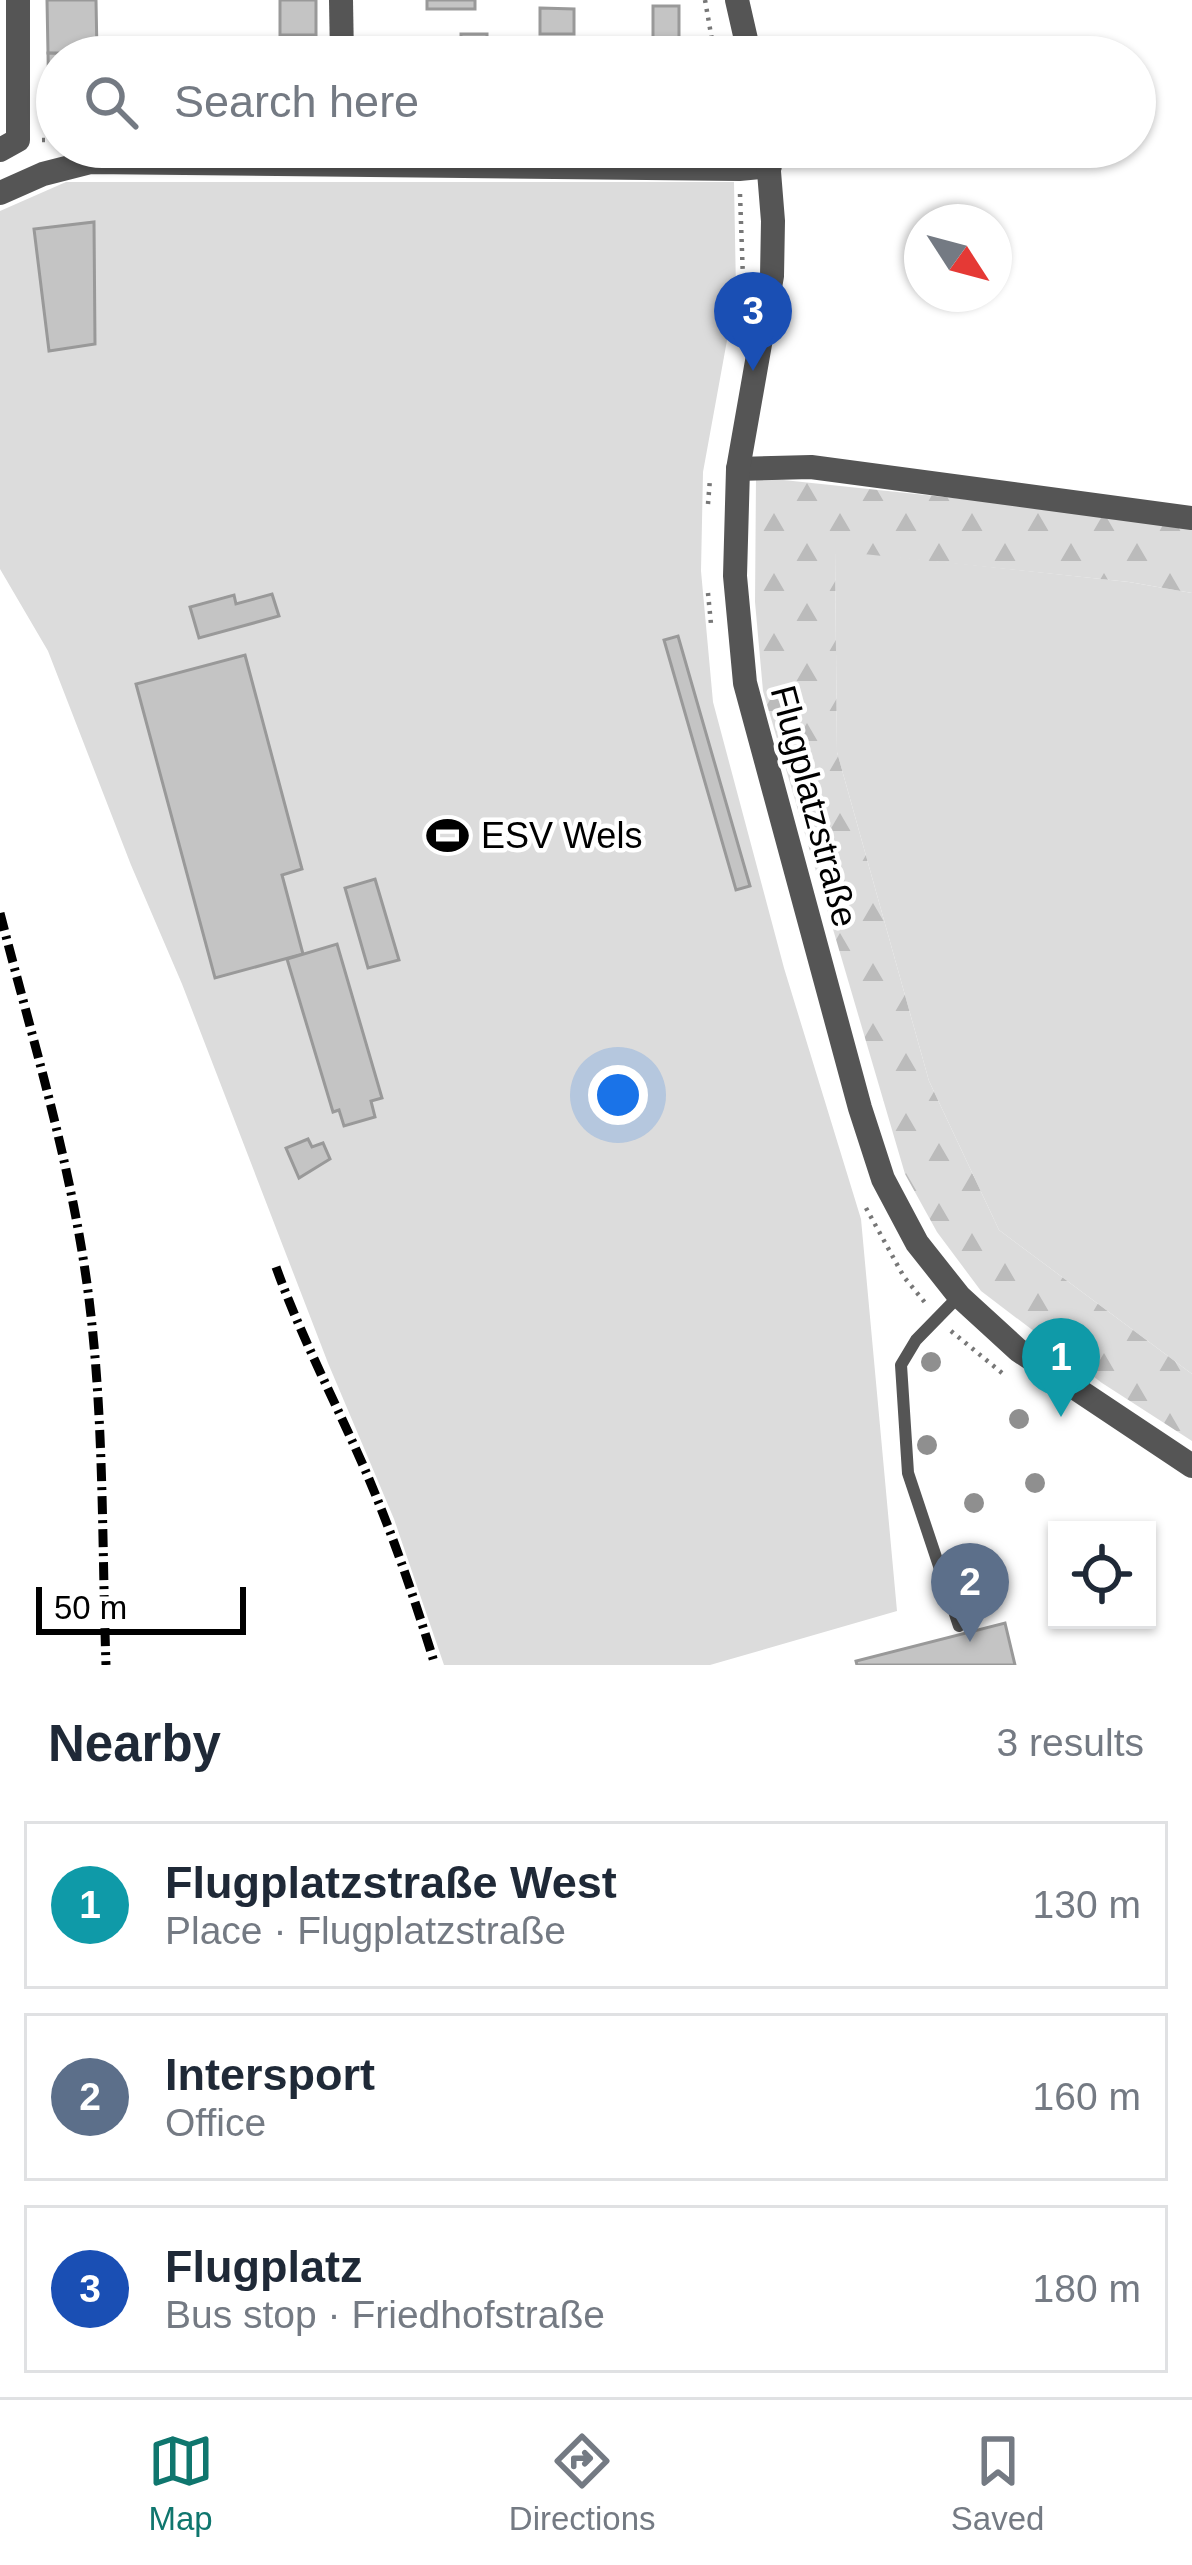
<!DOCTYPE html>
<meta charset="utf-8">
<style>
body{margin:0;font-family:Helvetica,sans-serif;background:#f6f6f7;color:#1f2937}
.controls{position:absolute;right:36px;bottom:36px;display:grid;overflow:hidden;border-radius:0px;box-shadow:0 3px 9px #0004}
.controls button{width:108px;height:108px;display:grid;place-items:center;padding:0;border:0;border-bottom:3px solid #e0e1e3;background:#fff;color:#1f2937;font:60px sans-serif}
.compass{position:absolute;left:904px;top:204px;width:108px;height:108px;border-radius:50%;background:#fff;box-shadow:0 3px 9px #0004;rotate:126deg}
.scale{position:absolute;left:36px;bottom:30px;width:210px;box-sizing:border-box;padding-left:12px;border:6px solid #000;border-top:0;font-size:33px;line-height:42px;white-space:nowrap;color:#000;-webkit-text-stroke:9px #fff;paint-order:stroke}
.you{position:absolute;left:618px;top:1095px;width:42px;height:42px;margin:-30px;border:9px solid #fff;border-radius:50%;background:#1a73e8;box-shadow:0 0 0 18px #1a73e833}
.badge{display:grid;place-items:center;width:78px;height:78px;border-radius:50%;background:#0f766e;color:#fff;font-size:39px;font-weight:700}
.pin{position:absolute;translate:-50% -99px;filter:drop-shadow(0 3px 6px #0008)}
.pin::after{content:'';position:absolute;top:63px;width:42px;height:36px;background:inherit;clip-path:polygon(0 0,100% 0,50% 100%)}
.list{margin:0;padding:0;list-style:none}
h2{display:flex;justify-content:space-between;align-items:center;height:156px;margin:0;padding:0 48px;font-size:51px}
h2 small{font-size:39px;font-weight:400;color:#747a83}
.list li{display:grid;grid-template-columns:78px 1fr auto;gap:36px;align-items:center;box-sizing:border-box;height:168px;margin:0 24px 24px;padding:0 24px;border:3px solid #e0e1e3;border-radius:0px}
.list b{display:block;font-size:45px;white-space:nowrap}
.list p{margin:0;font-size:39px;white-space:nowrap;color:#747a83}
.list em{font-size:39px;font-style:normal;color:#747a83}
.icon{flex:none;width:66px;height:66px;fill:none;stroke:currentColor;stroke-width:2;stroke-linecap:round;stroke-linejoin:round}
.map{position:relative;flex:none;width:1192px;height:1665px;overflow:hidden}
.search{position:absolute;background:#fff;box-shadow:0 3px 9px #0004;left:36px;right:36px;top:36px;height:132px;display:flex;align-items:center;gap:30px;box-sizing:border-box;padding:0 42px;border-radius:66px;color:#747a83;font-size:45px}
.sheet{height:732px;background:#fff}
nav{display:flex;justify-content:space-around;align-items:center;box-sizing:border-box;height:168px;border-top:3px solid #e0e1e3;background:#fff;font-size:33px;color:#747a83}
nav a{display:grid;justify-items:center;gap:6px}
nav .on{color:#0f766e}
.map>svg:first-child{display:block}
.grass{fill:#dcdcdc}
.forest{fill:url(#forest-firs)}
.building{fill:#c4c4c4;stroke:#999;stroke-width:3}
.lines{fill:none;stroke-linecap:round;stroke-linejoin:round}
.path{stroke:#777;stroke-width:4.5;stroke-dasharray:3 6;stroke-linecap:butt}
.service{stroke:#555;stroke-width:12}
.minor{stroke:#555;stroke-width:24}
.tertiary{stroke:#555;stroke-width:24}
.rail{stroke:#000;stroke-width:9;stroke-dasharray:18 6 3 6;stroke-linecap:butt}
.tree{fill:#8f8f8f}
.labels{text-anchor:middle;stroke-width:9;stroke-linejoin:round;paint-order:stroke}
.street-label{font-size:36px;fill:#000;stroke:#fff}
.poi-label{font-size:36px;fill:#000;stroke:#fff;text-anchor:start}
</style>
<div class="map">
<svg width="1192" height="1665" viewBox="0 0 1192 1665">
<defs>
<pattern id="forest-firs" width="22" height="20" patternUnits="userSpaceOnUse" patternTransform="scale(3)"><rect width="22" height="20" fill="#dcdcdc"/><path d="M5 1l3.5 6h-7zM16 11l3.5 6h-7z" fill="#bbb"/></pattern>
</defs>
<rect width="100%" height="100%" fill="#fff"/>
<!-- grass -->
<g class="grass">
<path d="M66,182H734L736,291L703,472L701,571L713,702L784,968L861,1219L897,1611L710,1665H444L394,1519L328,1363L182,984L131,865L48,651L0,569V211Z"/>
<path d="M835,550L1129,582L1192,593V1374L999,1230L929,1081L837,752Z"/>
</g>
<!-- forest -->
<path class="forest" d="M756,477L1105,514L1192,528V593L1129,582L835,551L837,752L929,1081L999,1230L1192,1374V1441L1102,1383L981,1291L937,1232L905,1174L763,691L755,602Z"/>
<!-- building -->
<g class="building">
<path d="M47,0H96L97,54L48,53Z"/>
<rect x="280" y="0" width="36" height="35"/>
<rect x="427" y="0" width="48" height="9"/>
<rect x="653" y="6" width="26" height="39"/>
<path d="M540,8L574,9V34H540Z"/>
<path d="M461,34H487V54L444,57V51H461Z"/>
<rect x="258" y="39" width="32" height="14"/>
<path d="M48,53L92,54V57H57V115L49,116Z"/>
<path d="M94,222L95,344L49,351L34,229Z"/>
<path d="M272,594L279,616L199,638L190,607L234,595L236,604Z"/>
<path d="M678,636L750,886L736,890L664,640Z"/>
<path d="M245,655L302,869L282,875L303,954L215,978L136,684Z"/>
<path d="M375,879L399,960L368,968L345,888Z"/>
<path d="M337,944L382,1098L371,1101L375,1117L344,1126L339,1110L333,1112L287,959Z"/>
<path d="M308,1139L312,1147L323,1143L330,1159L299,1178L286,1148Z"/>
<path d="M1005,1623L1015,1665H857L856,1661Z"/>
</g>
<g class="lines">
<!-- path -->
<g class="path">
<path d="M705,0L715,57"/>
<path d="M42,140H57"/>
<path d="M740,194L743,279"/>
<path d="M708,504L710,479"/>
<path d="M708,593L711,624"/>
<path d="M866,1208L904,1277L927,1305"/>
<path d="M951,1331L1002,1373"/>
</g>
<!-- service -->
<path class="service" d="M959,1626L908,1473L901,1365L916,1340L959,1296"/>
<!-- minor -->
<g class="minor">
<path d="M341,0L342,57"/>
<path d="M0,150L18,140V0"/>
<path d="M0,193L43,174L90,162L739,169L770,166"/>
<path d="M738,469L811,467L1192,518"/>
</g>
<!-- tertiary -->
<g class="tertiary">
<path d="M737,0L750,57"/>
<path d="M767,147L773,221L772,276L738,469L735,576L745,683L860,1108L883,1179L917,1243L959,1296L1018,1350L1192,1466"/>
</g>
<!-- rail -->
<g class="rail">
<path d="M0,913C34,1046 76,1179 91,1316C104,1431 102,1549 106,1665"/>
<path d="M276,1267C301,1337 336,1403 366,1472C393,1535 415,1600 435,1665"/>
</g>
</g>
<!-- trees -->
<g class="tree">
<circle cx="931" cy="1362" r="10"/>
<circle cx="1019" cy="1419" r="10"/>
<circle cx="927" cy="1445" r="10"/>
<circle cx="1035" cy="1483" r="10"/>
<circle cx="974" cy="1503" r="10"/>
</g>
<!-- icons -->
<defs>
<symbol id="stadium-bare" viewBox="-9 -9 18 18"><path d="M0-5a6.5 5 0 1 0 0 10a6.5 5 0 1 0 0-10ZM-3.5-1.8h7v3.6h-7Z" fill="#000" stroke="#fff" stroke-width="2.5" paint-order="stroke"/></symbol>
</defs>
<g fill-rule="evenodd">
<use href="#stadium-bare" x="418" y="806" width="59" height="59"/>
</g>
<g class="labels">
<!-- street labels -->
<g class="street-label">
<text transform="translate(815 806) rotate(75)" y="13">Flugplatzstraße</text>
</g>
<!-- poi labels -->
<g class="poi-label">
<text x="481" y="848">ESV Wels</text>
</g>
</g>
</svg>
<div class="controls">
<button><svg class="icon" aria-label="locate" viewBox="0 0 24 24"><circle cx="12" cy="12" r="6"/><path d="M12 2v4M12 18v4M2 12h4M18 12h4"/></svg></button>
</div>
<svg class="compass" viewBox="-18 -18 36 36"><path d="M0-13l5 13h-10z" fill="#e53935"/><path d="M0 13l5-13h-10z" fill="#747a83"/></svg>
<div class="scale">50 m</div>
<div class="you"></div>
<div class="pin badge" style="left:1061px;top:1417px;background:#0f9aa8">1</div>
<div class="pin badge" style="left:970px;top:1642px;background:#5c6f8a">2</div>
<div class="pin badge" style="left:753px;top:371px;background:#1a4fb4">3</div>
<div class="search"><svg class="icon" aria-label="search" viewBox="0 0 24 24"><circle cx="10" cy="10" r="6"/><path d="M15 15l6 6"/></svg>Search here</div>
</div>
<section class="sheet">
<h2>Nearby<small>3 results</small></h2>
<ul class="list">
<li><span class="badge" style="background:#0f9aa8">1</span><div><b>Flugplatzstraße West</b><p>Place · Flugplatzstraße</p></div><em>130 m</em></li>
<li><span class="badge" style="background:#5c6f8a">2</span><div><b>Intersport</b><p>Office</p></div><em>160 m</em></li>
<li><span class="badge" style="background:#1a4fb4">3</span><div><b>Flugplatz</b><p>Bus stop · Friedhofstraße</p></div><em>180 m</em></li>
</ul>
</section>
<nav>
<a class="on"><svg class="icon" aria-label="map" viewBox="0 0 24 24"><path d="M3 6l6-2 6 2 6-2v14l-6 2-6-2-6 2zM9 4v14M15 6v14"/></svg>Map</a>
<a><svg class="icon" aria-label="directions" viewBox="0 0 24 24"><path d="M12 3l9 9-9 9-9-9zM9 14v-3h6M13 9l2 2-2 2"/></svg>Directions</a>
<a><svg class="icon" aria-label="saved" viewBox="0 0 24 24"><path d="M7 4h10v16l-5-4-5 4z"/></svg>Saved</a>
</nav>
